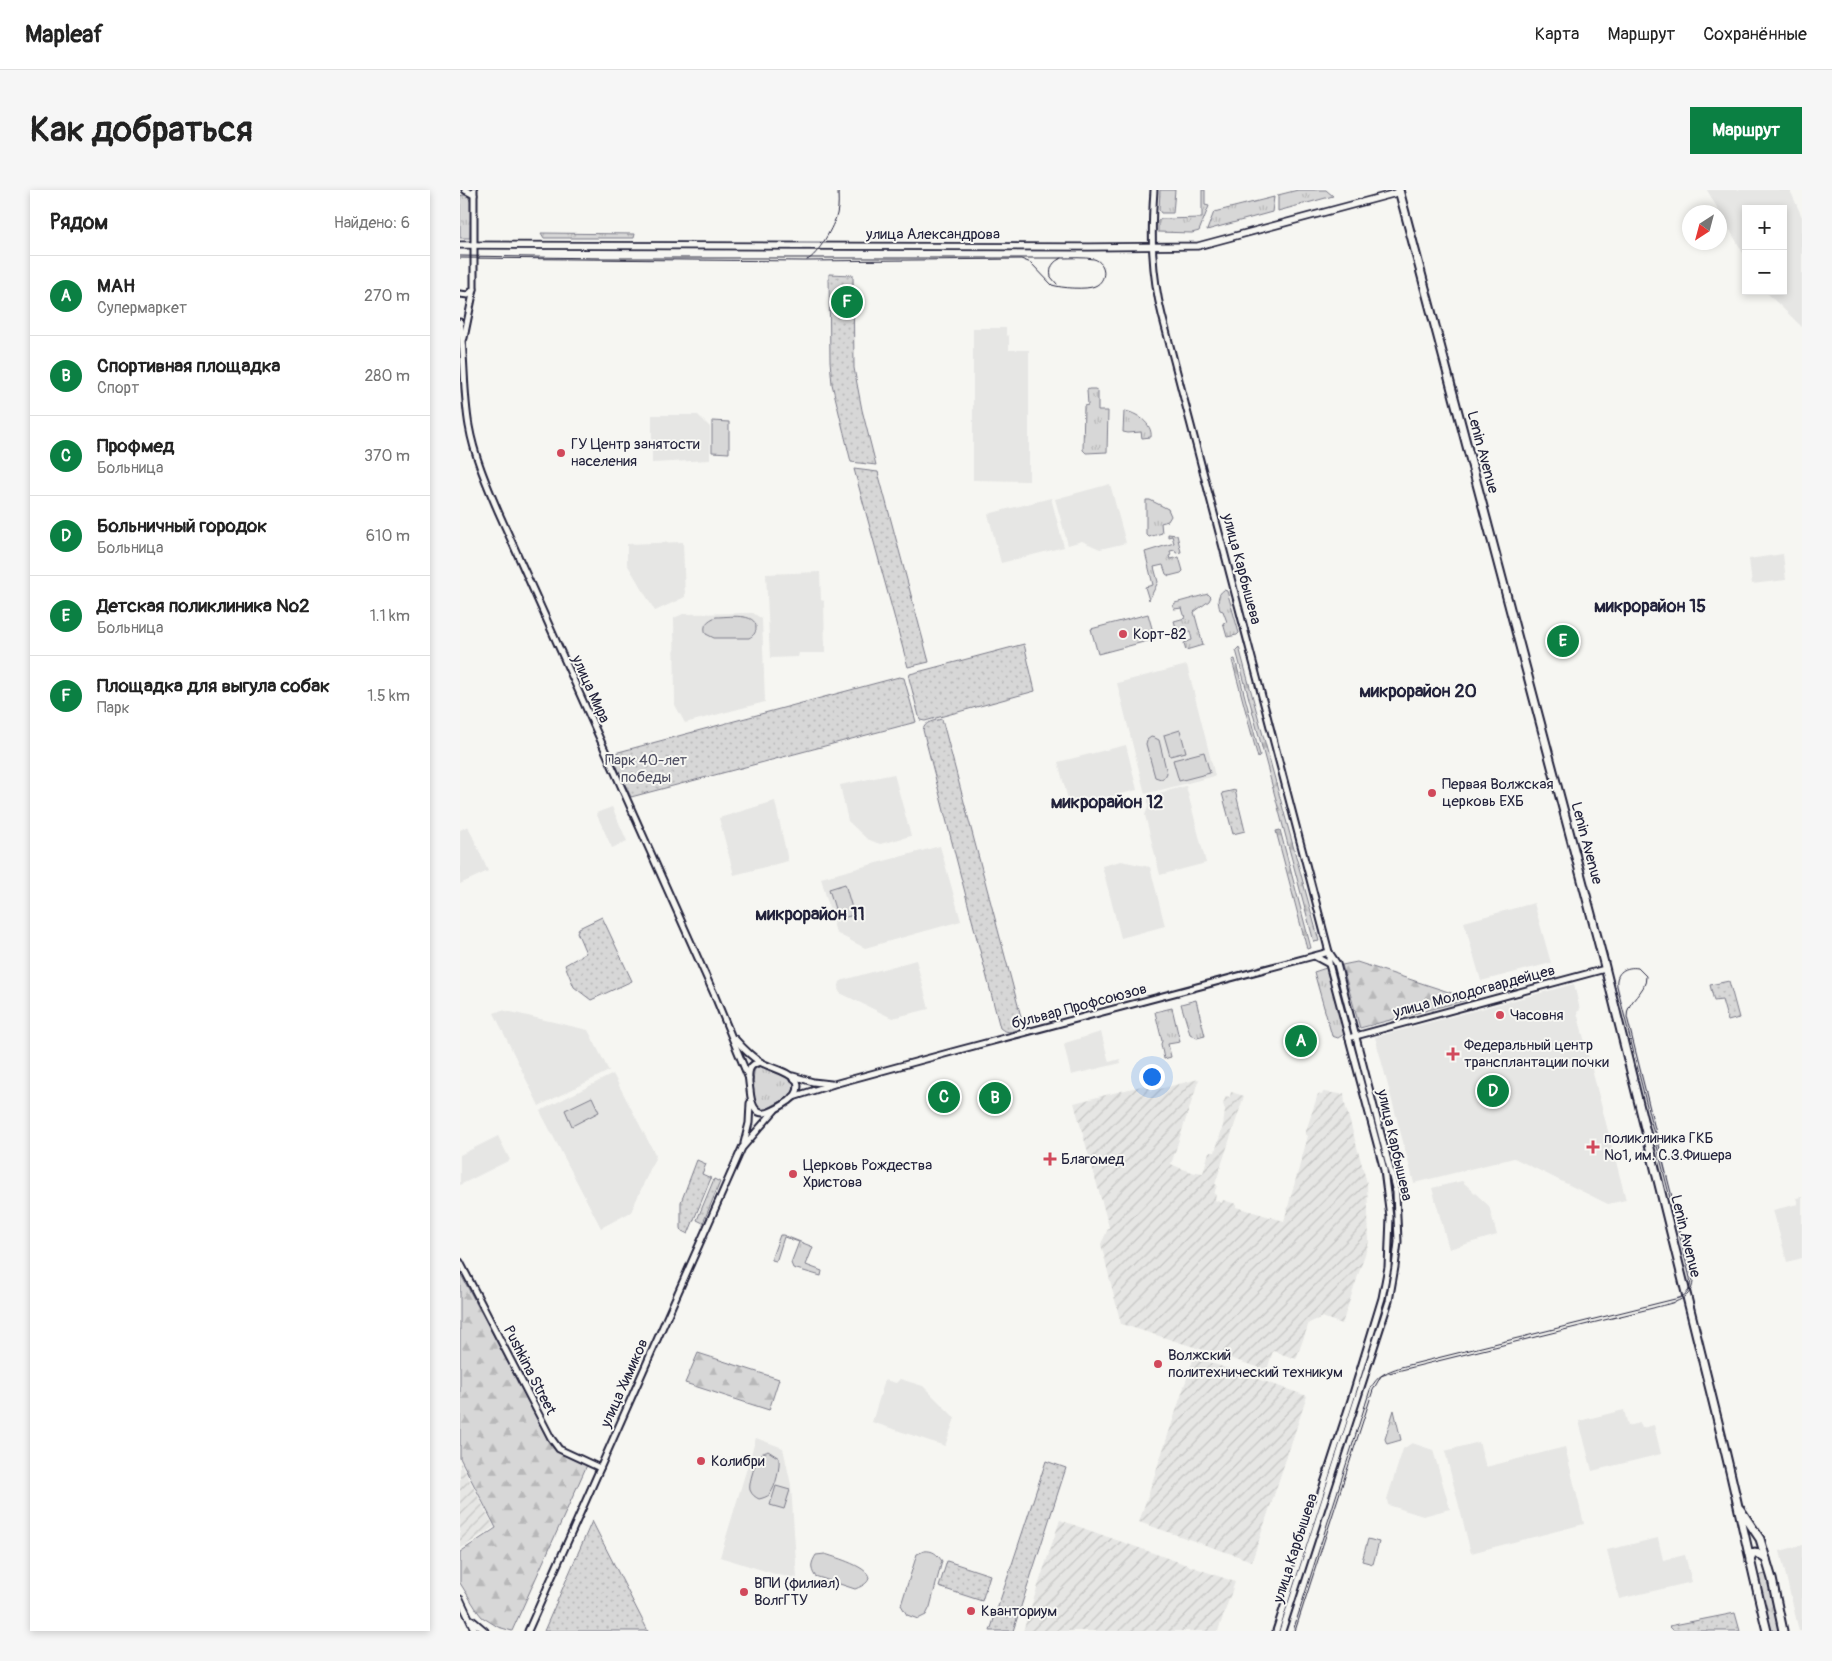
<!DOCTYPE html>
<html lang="ru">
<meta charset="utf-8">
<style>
body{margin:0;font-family:Pangolin,sans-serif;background:#f6f6f6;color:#222}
.controls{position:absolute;right:15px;top:15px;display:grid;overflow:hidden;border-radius:0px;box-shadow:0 2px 8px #0003}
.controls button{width:45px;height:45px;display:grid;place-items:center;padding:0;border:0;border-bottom:1px solid #e0e0e0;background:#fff;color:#222;font:25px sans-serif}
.compass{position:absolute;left:1222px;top:15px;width:45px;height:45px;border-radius:50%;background:#fff;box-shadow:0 2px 8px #0003;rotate:216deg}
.you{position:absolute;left:691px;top:886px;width:18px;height:18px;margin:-12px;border:4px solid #fff;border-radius:50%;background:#1a73e8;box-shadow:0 0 0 8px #1a73e833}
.badge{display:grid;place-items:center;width:32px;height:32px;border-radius:50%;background:#0b8043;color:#fff;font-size:16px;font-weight:700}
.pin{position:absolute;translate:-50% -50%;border:2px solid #fff;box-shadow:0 1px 5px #0006}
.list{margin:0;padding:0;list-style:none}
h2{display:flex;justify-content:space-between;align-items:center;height:65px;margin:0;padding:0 20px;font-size:21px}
h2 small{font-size:16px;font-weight:400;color:#767676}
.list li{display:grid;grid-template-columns:32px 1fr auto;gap:15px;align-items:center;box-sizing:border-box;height:80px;padding:0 20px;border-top:1px solid #e0e0e0}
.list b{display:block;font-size:19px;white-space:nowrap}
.list p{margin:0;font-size:16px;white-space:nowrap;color:#767676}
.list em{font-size:16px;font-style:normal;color:#767676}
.map{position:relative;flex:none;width:1342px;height:1441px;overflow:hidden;border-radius:0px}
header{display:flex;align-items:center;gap:30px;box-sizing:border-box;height:70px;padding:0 25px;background:#fff;border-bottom:1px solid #e0e0e0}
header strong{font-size:24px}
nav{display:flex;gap:28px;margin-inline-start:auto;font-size:18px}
.intro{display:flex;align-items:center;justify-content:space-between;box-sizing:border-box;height:120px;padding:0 30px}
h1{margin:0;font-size:35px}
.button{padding:12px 22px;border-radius:0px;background:#0b8043;color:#fff;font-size:18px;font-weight:700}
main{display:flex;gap:30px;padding:0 30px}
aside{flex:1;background:#fff;border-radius:0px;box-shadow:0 2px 8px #0003}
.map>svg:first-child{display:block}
.built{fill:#e6e6e4}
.industrial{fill:url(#industrial-furrows)}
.grass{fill:url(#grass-tufts);stroke:#7c7c89}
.forest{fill:url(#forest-firs);stroke:#7c7c89}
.park{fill:url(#park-dots);stroke:#7c7c89}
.garden{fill:#d7d7d7;stroke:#7c7c89}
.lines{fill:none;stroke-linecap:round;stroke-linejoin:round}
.tertiary-casing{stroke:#22223b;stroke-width:9}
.secondary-casing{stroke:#22223b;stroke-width:9}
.primary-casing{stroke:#22223b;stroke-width:11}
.tertiary{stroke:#f6f6f2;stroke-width:5}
.secondary{stroke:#f6f6f2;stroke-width:5.5}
.primary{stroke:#f6f6f2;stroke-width:7}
.tram{stroke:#22223b;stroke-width:1}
.poi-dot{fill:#d1495b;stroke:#f6f6f2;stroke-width:2}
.labels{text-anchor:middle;stroke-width:4;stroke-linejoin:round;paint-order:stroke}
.street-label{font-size:15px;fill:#22223b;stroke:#f6f6f2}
.poi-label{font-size:15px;fill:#22223b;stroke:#f6f6f2;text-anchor:start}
.park-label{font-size:15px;fill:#4f4f62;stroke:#f6f6f2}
.quarter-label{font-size:18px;font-weight:bold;fill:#22223b;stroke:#f6f6f2}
</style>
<header>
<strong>Mapleaf</strong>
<nav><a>Карта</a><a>Маршрут</a><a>Сохранённые</a></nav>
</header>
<div class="intro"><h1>Как добраться</h1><a class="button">Маршрут</a></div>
<main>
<aside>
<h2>Рядом<small>Найдено: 6</small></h2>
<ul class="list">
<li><span class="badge">A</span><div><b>МАН</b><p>Супермаркет</p></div><em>270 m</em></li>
<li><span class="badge">B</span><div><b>Спортивная площадка</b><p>Спорт</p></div><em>280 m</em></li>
<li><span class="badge">C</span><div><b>Профмед</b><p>Больница</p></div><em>370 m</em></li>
<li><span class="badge">D</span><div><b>Больничный городок</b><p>Больница</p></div><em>610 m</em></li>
<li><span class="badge">E</span><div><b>Детская поликлиника №2</b><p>Больница</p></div><em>1.1 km</em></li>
<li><span class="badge">F</span><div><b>Площадка для выгула собак</b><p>Парк</p></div><em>1.5 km</em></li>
</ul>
</aside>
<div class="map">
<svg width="1342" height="1441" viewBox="0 0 1342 1441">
<defs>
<pattern id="industrial-furrows" width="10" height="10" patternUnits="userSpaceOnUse" patternTransform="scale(1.25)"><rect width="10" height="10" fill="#e6e6e4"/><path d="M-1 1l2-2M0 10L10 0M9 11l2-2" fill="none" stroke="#c5c5c4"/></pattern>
<pattern id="grass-tufts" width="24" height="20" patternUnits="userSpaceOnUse" patternTransform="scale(1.25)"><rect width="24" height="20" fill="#d7d7d7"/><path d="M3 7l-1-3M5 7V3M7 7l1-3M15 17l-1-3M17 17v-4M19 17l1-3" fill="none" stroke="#b8b8b9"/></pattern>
<pattern id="forest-firs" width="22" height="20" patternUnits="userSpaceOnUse" patternTransform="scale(1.25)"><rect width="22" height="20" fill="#d7d7d7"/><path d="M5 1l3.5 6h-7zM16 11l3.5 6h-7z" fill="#b8b8b9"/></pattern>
<pattern id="park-dots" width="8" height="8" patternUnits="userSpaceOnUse" patternTransform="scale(1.25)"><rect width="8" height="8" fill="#d7d7d7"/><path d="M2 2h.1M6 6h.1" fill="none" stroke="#b8b8b9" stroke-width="1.8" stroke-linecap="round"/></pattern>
</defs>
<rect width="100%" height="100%" fill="#f6f6f2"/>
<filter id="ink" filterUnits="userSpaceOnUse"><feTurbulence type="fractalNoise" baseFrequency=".02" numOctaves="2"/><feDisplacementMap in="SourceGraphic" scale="10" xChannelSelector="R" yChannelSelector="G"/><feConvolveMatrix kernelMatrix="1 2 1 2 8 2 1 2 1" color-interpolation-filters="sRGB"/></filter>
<g filter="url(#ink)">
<!-- built -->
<g class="built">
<path d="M1247,0H1330L1342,27V137L1305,101H1323V19H1286V68Z"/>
<path d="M513,138H546V145L549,146V160H569V291L513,290Z"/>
<path d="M192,225H238L250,237V270L192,273Z"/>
<path d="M650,294L666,353L640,359L622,351L608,355L595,309Z"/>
<path d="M591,308L604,357L541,373L528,324Z"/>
<path d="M223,352L225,407L195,421L167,374V354Z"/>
<path d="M1323,364L1326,390L1292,394L1289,369Z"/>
<path d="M360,382L361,410L364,411L365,463H339L338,467L310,468L306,384Z"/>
<path d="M293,423L302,429L305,512L225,533L215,515L214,428L223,424Z"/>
<path d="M727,475L755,586L685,604L657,493Z"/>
<path d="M666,555L677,600L610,617L598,572Z"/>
<path d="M434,584L451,646L420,654L407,649L388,631L380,595Z"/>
<path d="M726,596L746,673L700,685L685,625L688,617V606Z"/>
<path d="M315,611L328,671L274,685L259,628Z"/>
<path d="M152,617L167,651L152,658L136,623Z"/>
<path d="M8,636L28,681L0,694V640Z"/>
<path d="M480,656L501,731L405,758L376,743L361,688Z"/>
<path d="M661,671L690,677L705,736L661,748L642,676Z"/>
<path d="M1074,713L1091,773L1021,791L1004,732Z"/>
<path d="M456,770L469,819L432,828L380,803L378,799L380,792L383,790Z"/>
<path d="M1114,794L1120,820L1117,822L1166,1010L1148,1014L1054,968L954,993L915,847Z"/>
<path d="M42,820L128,840L149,881L79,916L34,823Z"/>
<path d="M641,842L649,872L660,869L661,873L611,885L604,855L605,853Z"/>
<path d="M153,884L196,966L171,1022L141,1038L80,921Z"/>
<path d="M38,946L50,970L0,995V965Z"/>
<path d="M1002,991L1029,1016L1037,1045L989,1059L972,998Z"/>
<path d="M1342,1007V1068L1327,1072L1313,1020L1338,1014L1336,1008Z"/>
<path d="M440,1189L463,1196L495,1228L485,1256L412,1232L425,1190L436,1193Z"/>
<path d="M1164,1220L1168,1236L1180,1233L1182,1238L1194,1235L1201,1264L1132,1281L1119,1231Z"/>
<path d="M296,1248L323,1258L331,1295L337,1388L318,1385L260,1367Z"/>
<path d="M1019,1252L1026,1277L1105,1257L1124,1334L1011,1363L985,1261Z"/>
<path d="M952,1253L973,1260L990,1319L963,1326L928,1315L927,1309L943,1259Z"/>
<path d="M1198,1348L1203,1370L1225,1365L1232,1392L1159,1409L1147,1360Z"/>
<path d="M1342,1355V1441H1339L1320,1361Z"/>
</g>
<!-- industrial -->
<g class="industrial">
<path d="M739,889L711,974L720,978L735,983L736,982L743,983L749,962H755L763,936L765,920L763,914L766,906L770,907L771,902L784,906L755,994L757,995L754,1004L756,1005L755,1010L762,1013L763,1010L776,1014V1017L824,1031L848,946L845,944L858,904L862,905L863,902L881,904L884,903L885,914L907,993L909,1052L882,1134L862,1127L849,1133L836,1169L813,1161L807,1180L661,1134L641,1054L649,1037L614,913L689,894L691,901Z"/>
<path d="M734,1167L847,1206L792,1371L679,1332Z"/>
<path d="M0,1272L34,1337L0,1359Z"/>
<path d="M600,1330L775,1392L758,1441H563Z"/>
</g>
<!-- grass -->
<g class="grass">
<path d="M700,0H715L713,23H701L699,20Z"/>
<path d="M742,0H745V15L749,16L739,41L732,43L698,42V31L701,29L742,28Z"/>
<path d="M838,0H866L873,6L818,21V5Z"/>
<path d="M3,5L8,6L11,13L10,48H0V6Z"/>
<path d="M814,7L812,22L747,40L754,22Z"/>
<path d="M81,43L175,44L174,48H84Z"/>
<path d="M629,199H635L638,201V221H648L647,262L626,263L623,260L624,216L628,215L627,200Z"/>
<path d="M664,221C676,222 693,234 691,247L682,248L681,242L668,243L663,242Z"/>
<path d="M686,310H690L708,319L711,326L708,331L701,333L702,343L689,347L686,344Z"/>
<path d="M708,344L717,345L721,362L716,363L715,360L710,361L711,365L709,366L710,369L719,367L723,381L721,383L709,386L706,384L703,375L694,377L698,392L689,410L685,397L693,395L685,362L714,353L712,346L708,347Z"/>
<path d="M764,400L767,401L779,443L777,445L767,447L763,433L767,432L763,421L760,420C758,413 756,405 764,400Z"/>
<path d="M748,404L751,407L749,411L734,422L743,455L726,460L724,453L732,450L730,441L718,444L714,431L725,428L722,418L714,419L713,416L715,413Z"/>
<path d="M866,778L884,841V844L878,848L872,846L854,782Z"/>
<path d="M736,810L745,846L737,848L730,844L721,814Z"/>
<path d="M712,818L720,852L708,854L711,867L704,869L701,854L702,851L695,822Z"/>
<path d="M895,854L934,1003L935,1052L933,1079L927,1110L904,1182L902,1181C913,1147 926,1114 931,1078C941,1001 913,928 893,855Z"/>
<path d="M302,876L333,890C337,895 336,899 333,904L303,921C300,920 299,920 297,916C293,910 292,885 295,879Z"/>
<path d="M320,1045H323L353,1057L346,1075L362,1081L361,1086L333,1078L331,1073L339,1052L324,1047L317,1069L316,1071L312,1070V1067Z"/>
<path d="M934,1220L941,1250L927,1254L925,1249Z"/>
<path d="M1306,1384L1320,1441H1310L1297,1386Z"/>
</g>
<!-- forest -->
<g class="forest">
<path d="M779,457L859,751L854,752L776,460Z"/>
<path d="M775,469L800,565L798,568L772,470Z"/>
<path d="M820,640L851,758L847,759L816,641Z"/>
<path d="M897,772L1010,809L900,838L882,775Z"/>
<path d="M0,1083L95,1260L127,1275L52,1441L38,1437L22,1427L18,1422L0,1393V1362L36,1338L0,1268Z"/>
<path d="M238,1163L319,1189L309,1220L225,1193Z"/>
</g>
<!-- park -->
<g class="park">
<path d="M369,84L393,85L394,178L402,220L416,275L391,272L372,194L370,171Z"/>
<path d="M394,279L418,282L469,472L448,477Z"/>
<path d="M564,454L575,501L465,531L460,530L449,488L450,484Z"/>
<path d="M439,487L444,488L456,532L171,607L151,564Z"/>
<path d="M482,529L564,838C555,840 548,845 540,838L463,540C465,531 474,531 482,529Z"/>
<path d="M775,600L785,641L773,644L762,603Z"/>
<path d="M142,727L172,791L131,810L114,797L105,775L126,763L117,742L119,738Z"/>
<path d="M1269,791L1279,828L1268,831L1262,810L1254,811L1250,795Z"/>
<path d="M237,970L246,974L242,984L251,988L228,1044L222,1041L221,1038V1012Z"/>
<path d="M254,989L260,992L243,1033L237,1030Z"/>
<path d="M586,1271L606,1278L553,1441H530Z"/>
<path d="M132,1331L188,1441H84Z"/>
<path d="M487,1371L530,1385L522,1411L479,1397Z"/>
<path d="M1275,1423L1280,1441H1214L1209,1436Z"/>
</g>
<!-- garden -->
<g class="garden">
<path d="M252,231L269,232V263L252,262Z"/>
<path d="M688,424L695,449L638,464L631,439Z"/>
<path d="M256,427C267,427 297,422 296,438C296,443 293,446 289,448H254L246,444C242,435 248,430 256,427Z"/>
<path d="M720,540L726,562L710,566L704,545Z"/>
<path d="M691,547L695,548L699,550L707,583L705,587L701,589L695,587L686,554L687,550Z"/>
<path d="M744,562L750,583L719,591L713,570Z"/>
<path d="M385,694L394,725L378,729L369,699Z"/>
<path d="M132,907L139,922L112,936L105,920Z"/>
<path d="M308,1261L319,1268C320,1278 316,1296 310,1304C307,1307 303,1308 299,1309C295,1307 292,1305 290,1300C288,1294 296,1269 301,1264C302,1263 307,1262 308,1261Z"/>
<path d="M316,1296L330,1300L324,1319L310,1315Z"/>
<path d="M908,1349L919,1352L913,1374L902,1371Z"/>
<path d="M464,1361C473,1360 477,1364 482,1371L470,1417L466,1425L458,1429L447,1425L441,1415L457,1364Z"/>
<path d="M365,1364C377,1368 435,1384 395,1399L355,1386C350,1378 351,1373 356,1365Z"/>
</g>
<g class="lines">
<defs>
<g id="tertiary">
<path d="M5,0L14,5"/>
<path d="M694,0C691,44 691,82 702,125L869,762L877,774L936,1002L938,1052L935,1077L929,1111L822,1441"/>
<path d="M0,104L8,105L14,99"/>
<path d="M0,132C5,166 3,202 9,236C14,265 26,293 38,321L254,804L289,889"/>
<path d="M4,148L14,99V0"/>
<path d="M856,767L869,774"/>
<path d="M892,847L1145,779"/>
<path d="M275,849C283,858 291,867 302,873C314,879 328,881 337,891C340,900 336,906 329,911C308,925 293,933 290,900C289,893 287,883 291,877C294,873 297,873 301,872"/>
<path d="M333,886L353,892L371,894"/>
<path d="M333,907L374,894L499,860L869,762"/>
<path d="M284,953L289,933L290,913"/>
<path d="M0,1072L91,1248L99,1259L140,1278"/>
<path d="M68,1441L282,958L315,920"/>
<path d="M816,1441L891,1210L922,1108L928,1077L930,1027L924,980L869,774V762"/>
</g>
<g id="secondary">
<path d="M0,55L629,57L738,56L940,2"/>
<path d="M0,1409L15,1441"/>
<path d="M12,1430L25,1441"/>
</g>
<g id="primary">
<path d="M939,0L1144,773L1262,1248C1278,1313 1291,1377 1307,1441"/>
<path d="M1280,1319L1300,1349L1312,1389L1323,1441"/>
<path d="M1290,1371L1292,1364L1295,1362L1306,1369"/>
</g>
</defs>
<!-- tertiary casing -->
<use href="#tertiary" class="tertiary-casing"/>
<!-- secondary casing -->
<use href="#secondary" class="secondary-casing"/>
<!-- primary casing -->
<use href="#primary" class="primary-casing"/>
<!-- tertiary -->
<use href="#tertiary" class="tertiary"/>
<!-- secondary -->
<use href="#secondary" class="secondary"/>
<!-- primary -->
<use href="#primary" class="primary"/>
<!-- tram -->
<g class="tram">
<path d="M0,66L143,68H602C612,68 624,67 634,69C647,73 647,91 635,96C627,100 601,98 592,95L571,73L561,69L345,71L0,68"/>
<path d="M347,70C358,66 374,35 377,24C379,16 378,8 378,0"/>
<path d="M597,94L591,87C589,78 593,71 602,68"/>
<path d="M833,1441L910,1200C917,1185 926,1182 941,1177L1219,1108C1228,1105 1232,1097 1230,1088L1157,796C1155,782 1166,776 1178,778L1186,786C1187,803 1166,810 1167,827L1233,1091C1232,1112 1209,1113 1193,1118L929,1183L921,1186L913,1200L835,1441"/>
</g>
</g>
</g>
<!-- markers -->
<g class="poi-dot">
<circle cx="101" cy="263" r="5"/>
<circle cx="663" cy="444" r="5"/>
<circle cx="972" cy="603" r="5"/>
<circle cx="1040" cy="825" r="5"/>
<path d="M990.5 856.5h5v5h5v5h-5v5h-5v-5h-5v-5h5z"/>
<path d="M1130.5 949.5h5v5h5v5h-5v5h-5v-5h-5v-5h5z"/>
<path d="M587.5 961.5h5v5h5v5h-5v5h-5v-5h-5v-5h5z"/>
<circle cx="333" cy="984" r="5"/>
<circle cx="698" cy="1174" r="5"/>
<circle cx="241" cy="1271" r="5"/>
<circle cx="284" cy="1402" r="5"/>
<circle cx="511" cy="1421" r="5"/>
</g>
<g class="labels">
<!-- street labels -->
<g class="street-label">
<text x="473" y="49">улица Александрова</text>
<text transform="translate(1023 262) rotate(75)" y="5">Lenin Avenue</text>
<text transform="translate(782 379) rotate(75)" y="5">улица Карбышева</text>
<text transform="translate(131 499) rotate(66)" y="5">улица Мира</text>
<text transform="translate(1127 653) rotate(75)" y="5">Lenin Avenue</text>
<text transform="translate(1014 801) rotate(-15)" y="5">улица Молодогвардейцев</text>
<text transform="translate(619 816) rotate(-15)" y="5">бульвар Профсоюзов</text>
<text transform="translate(935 955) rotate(77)" y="5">улица Карбышева</text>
<text transform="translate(1226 1046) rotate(76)" y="5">Lenin Avenue</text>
<text transform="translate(70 1180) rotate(63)" y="5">Pushkina Street</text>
<text transform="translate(164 1193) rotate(-66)" y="5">улица Химиков</text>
<text transform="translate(835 1358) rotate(-72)" y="5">улица Карбышева</text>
</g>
<!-- poi labels -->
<g class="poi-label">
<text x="111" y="259">ГУ Центр занятости<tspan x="111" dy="17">населения</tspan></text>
<text x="673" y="449">Корт-82</text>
<text x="982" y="599">Первая Волжская<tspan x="982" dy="17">церковь ЕХБ</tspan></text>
<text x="1050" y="830">Часовня</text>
<text x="1004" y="860">Федеральный центр<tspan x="1004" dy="17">трансплантации почки</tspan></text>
<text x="1144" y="953">поликлиника ГКБ<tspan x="1144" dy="17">№1, им. С.З.Фишера</tspan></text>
<text x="601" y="974">Благомед</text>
<text x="343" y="980">Церковь Рождества<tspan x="343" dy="17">Христова</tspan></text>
<text x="708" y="1170">Волжский<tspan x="708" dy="17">политехнический техникум</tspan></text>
<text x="251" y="1276">Колибри</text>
<text x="294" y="1398">ВПИ (филиал)<tspan x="294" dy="17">ВолгГТУ</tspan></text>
<text x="521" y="1426">Кванториум</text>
</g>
<!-- park labels -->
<g class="park-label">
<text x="186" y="575">Парк 40-лет<tspan x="186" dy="17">победы</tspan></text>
</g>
<!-- quarter labels -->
<g class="quarter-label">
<text x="1190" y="422">микрорайон 15</text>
<text x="958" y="507">микрорайон 20</text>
<text x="647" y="618">микрорайон 12</text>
<text x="350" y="730">микрорайон 11</text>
</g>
</g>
</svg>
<div class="controls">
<button>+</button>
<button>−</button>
</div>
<svg class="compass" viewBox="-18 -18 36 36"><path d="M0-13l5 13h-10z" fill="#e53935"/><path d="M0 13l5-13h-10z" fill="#767676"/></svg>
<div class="you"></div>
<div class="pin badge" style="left:841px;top:851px">A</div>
<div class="pin badge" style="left:535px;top:908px">B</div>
<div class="pin badge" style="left:484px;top:907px">C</div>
<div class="pin badge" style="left:1033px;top:901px">D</div>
<div class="pin badge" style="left:1103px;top:451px">E</div>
<div class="pin badge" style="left:387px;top:112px">F</div>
</div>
</main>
